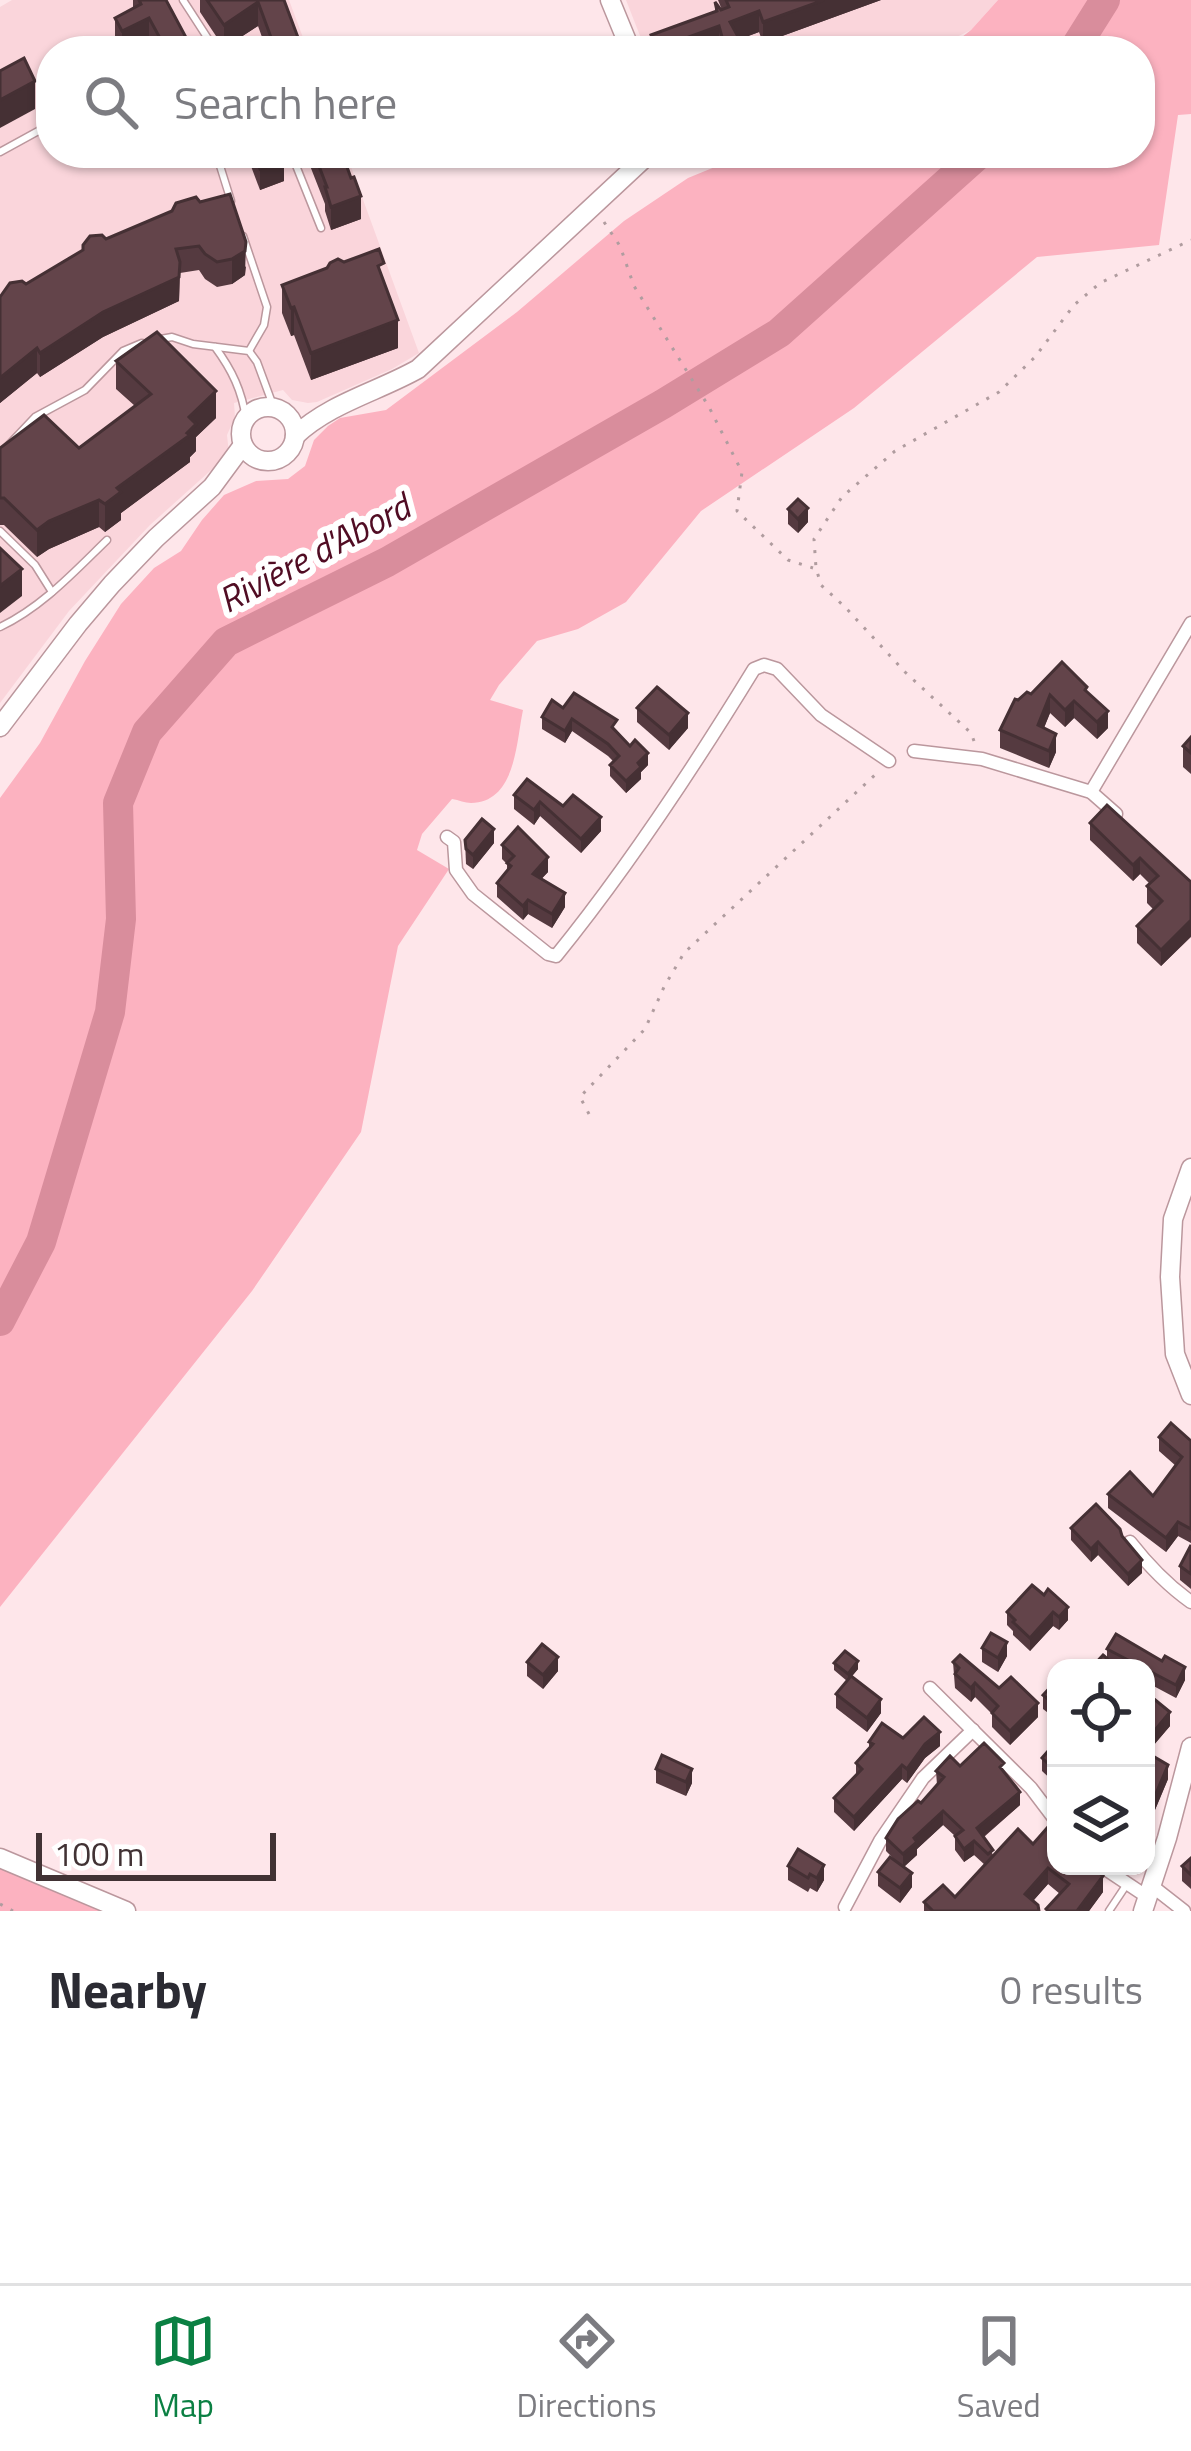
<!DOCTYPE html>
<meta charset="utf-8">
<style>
body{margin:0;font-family:"Titillium Web",sans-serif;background:#f7f7f7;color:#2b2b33}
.controls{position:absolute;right:36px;bottom:36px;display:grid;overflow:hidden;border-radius:24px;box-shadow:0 3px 9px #0004}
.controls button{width:108px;height:108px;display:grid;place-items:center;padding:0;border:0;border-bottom:3px solid #e1e1e2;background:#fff;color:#2b2b33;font:60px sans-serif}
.scale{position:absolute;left:36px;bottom:30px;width:240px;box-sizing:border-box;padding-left:12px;border:6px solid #413234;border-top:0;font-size:33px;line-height:42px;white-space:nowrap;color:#413234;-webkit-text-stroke:9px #fff;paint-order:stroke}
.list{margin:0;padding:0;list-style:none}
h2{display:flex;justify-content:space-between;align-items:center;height:156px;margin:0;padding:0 48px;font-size:51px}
h2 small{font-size:39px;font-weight:400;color:#7c7c81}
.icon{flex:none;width:66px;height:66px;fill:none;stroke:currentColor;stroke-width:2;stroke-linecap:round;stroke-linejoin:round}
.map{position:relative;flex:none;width:1191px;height:1911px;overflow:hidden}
.search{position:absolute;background:#fff;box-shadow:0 3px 9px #0004;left:36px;right:36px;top:36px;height:132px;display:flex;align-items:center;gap:30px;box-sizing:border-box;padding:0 42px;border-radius:48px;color:#7c7c81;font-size:45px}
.sheet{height:372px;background:#fff}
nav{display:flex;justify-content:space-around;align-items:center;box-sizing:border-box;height:168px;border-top:3px solid #e1e1e2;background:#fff;font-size:33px;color:#7c7c81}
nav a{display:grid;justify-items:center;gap:6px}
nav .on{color:#0b8043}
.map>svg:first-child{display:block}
.built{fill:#fad5db}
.green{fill:#fcb2c0}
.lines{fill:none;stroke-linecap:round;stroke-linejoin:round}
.river{stroke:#d98d9c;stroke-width:30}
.lane-casing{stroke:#bb979d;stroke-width:9}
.street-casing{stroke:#bb979d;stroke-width:15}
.secondary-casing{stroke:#bb979d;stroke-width:21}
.primary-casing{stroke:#bb979d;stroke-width:21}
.path{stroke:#b09c9f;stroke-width:3;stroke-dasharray:3 9;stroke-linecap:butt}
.lane{stroke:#fff;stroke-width:6}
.street{stroke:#fff;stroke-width:12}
.secondary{stroke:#fff;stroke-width:18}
.primary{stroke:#fff;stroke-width:18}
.wall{fill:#553a40}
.shaded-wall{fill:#453034}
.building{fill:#63444a;stroke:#453034;stroke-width:3}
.labels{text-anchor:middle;stroke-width:12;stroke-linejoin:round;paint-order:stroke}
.water-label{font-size:36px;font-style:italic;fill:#500c23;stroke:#fff}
</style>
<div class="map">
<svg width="1191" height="1911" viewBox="0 0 1191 1911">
<rect width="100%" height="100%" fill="#fee6ea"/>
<!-- built -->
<g class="built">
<path d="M12,0H289L308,51H51V153H346L419,353L392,369L317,402L308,403L292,400L283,390L234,403L235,417L227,435L229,454L150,525L69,611L0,703V7Z"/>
<path d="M626,0H998L971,30L928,51H646Z"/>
</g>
<!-- green -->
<g class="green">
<path d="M998,0H1191V114L1178,115L1159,245L1037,257L854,408L701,511L626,602L578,629L537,641L499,685L490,700L523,710C516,743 516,802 471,803C465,803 459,800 452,799L422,834L417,850L449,869L398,946L361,1132L252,1291L0,1607V798L40,743L85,661L121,604L154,568L181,551L202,520L224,495L256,481L288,479L305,466L314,440L328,426L340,418L386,410L517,312L624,221L688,178L749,153H1140V51H944L971,30Z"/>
<path d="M0,1862L109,1911H0Z"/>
</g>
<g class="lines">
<!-- river -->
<g class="river">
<path d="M1073,51L1105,0"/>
<path d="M0,1321L41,1242L110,1012L121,919L118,803L147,732L226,642L387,562L663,404L779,333L980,153"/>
</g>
<defs>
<g id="lane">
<path d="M183,0L216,51"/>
<path d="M0,152L51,124"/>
<path d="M216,153L231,201"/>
<path d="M291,153L321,228"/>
<path d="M243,236L267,307L264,325L249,351"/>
<path d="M155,340L172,337L193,344L249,351L257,362L274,408"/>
<path d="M215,347C232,370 242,391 246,419"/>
<path d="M0,454L35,417L85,390L123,351L142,343"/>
<path d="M0,531L35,565L52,592"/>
<path d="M0,627C42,607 74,572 107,540"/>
<path d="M1109,1911L1127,1884"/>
</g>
<g id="street">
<path d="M914,751L982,759L1091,792L1116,814"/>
<path d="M1091,792L1191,623"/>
<path d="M447,837L454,842L456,870L473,894L548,954L556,956C629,866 694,767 754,669L764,665L777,669L821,715L889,761"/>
<path d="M1130,1542C1148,1565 1167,1585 1191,1602"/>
<path d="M930,1688L1031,1788L1056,1821"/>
<path d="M1101,1866L1149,1898"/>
<path d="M1152,1886L1184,1911"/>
<path d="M845,1907L880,1841L923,1778L973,1730"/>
</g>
<g id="secondary">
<path d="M610,0L631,51"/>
<circle cx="268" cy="434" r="27"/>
<path d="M295,436C330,403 377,392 418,369L650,153"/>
<path d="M0,727L78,624L112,584L156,538L212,487L243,445"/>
<path d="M1191,1168L1173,1219L1170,1277L1175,1354L1191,1395"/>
<path d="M1143,1911L1167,1838L1191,1747"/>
</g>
<path id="primary" d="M0,1858L126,1911"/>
</defs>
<!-- lane casing -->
<use href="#lane" class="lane-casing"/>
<!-- street casing -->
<use href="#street" class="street-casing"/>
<!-- secondary casing -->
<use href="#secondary" class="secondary-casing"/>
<!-- primary casing -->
<use href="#primary" class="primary-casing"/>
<!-- path -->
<g class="path">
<path d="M604,222L620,246L634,286L709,407L742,472L737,511L788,560L813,568"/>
<path d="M974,741L971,733L905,672L845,607L821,585L816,568L814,539L842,497L895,451L999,392L1035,357L1074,305L1100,283L1191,240"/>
<path d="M589,1114L580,1097L645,1029L664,987L684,953L877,773"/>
<path d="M0,1904L13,1911"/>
</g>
<!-- lane -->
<use href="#lane" class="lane"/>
<!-- street -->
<use href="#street" class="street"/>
<!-- secondary -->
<use href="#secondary" class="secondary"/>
<!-- primary -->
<use href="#primary" class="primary"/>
</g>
<!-- wall -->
<g class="wall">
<path d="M133,0H166L190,51H156L149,37L122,51L115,37V18L133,8Z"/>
<path d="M200,0H284L303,51H267L258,26L224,48L200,12Z"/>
<path d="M718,0H881L763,43L759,32L740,39L741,51H720L719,47L708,51H651V35L715,12V2L722,10Z"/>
<path d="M246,153H282L284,181L260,190Z"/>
<path d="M305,153H342L361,219L331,230L325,211V204Z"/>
<path d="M172,211L246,267L245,275L232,284L217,287L205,279L199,270L180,273L179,301L103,337L40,377L37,373L0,403V297L106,239Z"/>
<path d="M384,283L398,348L311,380L294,335L291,336L282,313V285Z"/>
<path d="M116,361L216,418L196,437V451L190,457V462L121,513V520L105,532L99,527L49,549L37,557L4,525H0V448H79L135,406L116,389Z"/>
<path d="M788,509L808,522L798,533L788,524Z"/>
<path d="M1087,692L1108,728L1097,739L1074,718L1065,727L1050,713L1044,728L1056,752L1049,768L1000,748V730L1018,700L1031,694Z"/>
<path d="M563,708L617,732L648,765L641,772V779L626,793L610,776V765L613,761L608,756L572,731L565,743L542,729V717Z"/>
<path d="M637,708L688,728L669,750L637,722Z"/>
<path d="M1191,737V774L1183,767V746Z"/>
<path d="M514,795L563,806L601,831L581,853L540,816L534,825L514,809Z"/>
<path d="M1090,823L1191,882V937L1161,966L1137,943V926L1154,910L1147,903V886L1150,884L1140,874L1133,881L1090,840Z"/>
<path d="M465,840L494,843L473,869L466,864Z"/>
<path d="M502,845L548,872L541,879L565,907L552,928L528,914L523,920L497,897V883L507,870V864L502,859Z"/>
<path d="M1159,1437L1191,1441V1543L1178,1536L1166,1552L1108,1508V1494L1153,1496L1176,1466L1159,1451Z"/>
<path d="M1071,1528L1122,1536L1142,1573L1128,1586L1098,1555L1091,1562L1071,1540Z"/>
<path d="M1191,1545V1589L1180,1580V1566Z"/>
<path d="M1032,1585L1068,1620L1059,1630L1053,1626L1030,1651L1013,1635V1631L1007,1625V1612Z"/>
<path d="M982,1648L1007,1656L998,1672L982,1662Z"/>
<path d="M1107,1649L1185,1680L1176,1698L1146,1682V1668H1119L1107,1659Z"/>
<path d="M527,1662L558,1671L543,1689L527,1676Z"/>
<path d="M953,1662L999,1688L1038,1717L1010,1745L992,1727V1714L975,1697L971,1702L955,1688Z"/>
<path d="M834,1663L858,1669L852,1676L881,1713L867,1732L836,1708V1694L847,1681L834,1670Z"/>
<path d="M1056,1681V1719L1043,1709V1695Z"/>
<path d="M1146,1700L1170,1726L1147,1753L1168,1779L1152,1817L1146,1813Z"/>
<path d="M903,1738L940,1746L925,1758L907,1783L902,1779L854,1831L834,1812V1798L856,1776V1763L869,1748V1742Z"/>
<path d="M1056,1742V1784L1042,1771V1758Z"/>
<path d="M960,1766L1004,1773L1020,1805L984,1837L993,1855L1056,1866L1103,1892L1089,1911H1046L1060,1894L1048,1884L1033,1901L1039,1911H924V1902L955,1897L985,1865L974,1855L964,1862L955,1850V1836L943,1825L917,1849V1855L903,1867L912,1887L900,1903L878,1886V1872L898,1863L886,1851V1838L937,1785L936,1771Z"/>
<path d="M656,1769L692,1783L686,1796L656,1783Z"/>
<path d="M1191,1858V1889L1182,1881V1866Z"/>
<path d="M788,1866L824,1880L817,1892L810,1888L808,1892L788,1880Z"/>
</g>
<!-- shaded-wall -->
<g class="shaded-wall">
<path d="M824,0H881L763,43V22Z"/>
<path d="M258,2V26L224,48V25Z"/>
<path d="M759,11V32L730,43V22Z"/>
<path d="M149,18V37L122,51V31Z"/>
<path d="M719,26V47L708,51H656V49Z"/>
<path d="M35,81V109L0,128V100Z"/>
<path d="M284,160V181L260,190V169Z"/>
<path d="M361,196V219L331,230V207Z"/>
<path d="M246,242L245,275L232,284V259Z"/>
<path d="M180,262L179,301L103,337L40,377V353Z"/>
<path d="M294,307V335L291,336V308Z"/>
<path d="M398,320V348L311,380V353Z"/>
<path d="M37,348V373L0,403V378Z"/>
<path d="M216,391V418L196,437V451L190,457V462L121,513V520L105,532V504L117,488Z"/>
<path d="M99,500V527L49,549L37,557V530L49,521Z"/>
<path d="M808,508V522L798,533V519Z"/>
<path d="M22,569V596L0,613V586Z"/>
<path d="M1050,695V713L1038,742V725Z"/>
<path d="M1074,701V718L1065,727V710Z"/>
<path d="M1108,711V728L1097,739V722Z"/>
<path d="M688,713V728L669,750V735Z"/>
<path d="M572,719V731L565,743V731Z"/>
<path d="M1056,734V752L1049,768V751Z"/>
<path d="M648,753V765L641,772V779L626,793V781L638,763Z"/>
<path d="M540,802V816L534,825V810Z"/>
<path d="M601,817V831L581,853V839Z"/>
<path d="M494,829V843L473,869V855Z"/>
<path d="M548,857V872L533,888V874Z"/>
<path d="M1140,858V874L1133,881V865Z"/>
<path d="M565,893V907L552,928V914Z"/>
<path d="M528,900V914L523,920V906Z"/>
<path d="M1191,920V936L1161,966V950Z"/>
<path d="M1178,1522V1536L1166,1552V1538Z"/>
<path d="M1098,1542V1555L1091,1562V1549Z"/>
<path d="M1142,1560V1573L1128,1586V1574Z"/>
<path d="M1068,1607V1620L1059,1630V1617Z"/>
<path d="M1053,1612V1626L1030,1651V1638Z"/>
<path d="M1007,1642V1656L998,1672V1658Z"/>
<path d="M558,1657V1671L543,1689V1675Z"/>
<path d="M858,1661V1669L848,1681V1674Z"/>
<path d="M1185,1667V1680L1176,1698V1685Z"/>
<path d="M975,1683V1697L971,1702V1688Z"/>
<path d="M881,1699V1713L867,1732V1718Z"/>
<path d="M1038,1703V1717L1010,1745V1731Z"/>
<path d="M1170,1712V1726L1146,1754V1741Z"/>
<path d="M940,1732V1746L925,1758L907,1783V1769L925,1744Z"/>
<path d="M902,1765V1779L854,1831V1817Z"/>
<path d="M1168,1765V1779L1152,1817V1803Z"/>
<path d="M692,1769V1783L686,1796V1782Z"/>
<path d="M1020,1792V1805L977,1842V1828Z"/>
<path d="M943,1811V1825L917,1849V1855L903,1868V1854L914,1838Z"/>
<path d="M974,1841V1855L964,1862V1849Z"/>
<path d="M824,1865V1880L817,1892V1878Z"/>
<path d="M1048,1868V1884L1025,1910V1894Z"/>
<path d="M912,1873V1887L900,1903V1888Z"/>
<path d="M1103,1876V1892L1089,1911H1077Z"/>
</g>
<!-- building -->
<g class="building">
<path d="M139,0H166L190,45L180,51H167L149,18L122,31L115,18L141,4Z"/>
<path d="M207,0H284L303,51H276L258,2L224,25Z"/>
<path d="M726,0H824L763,22L759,11L730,22L741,42L736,49L725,48L719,26L656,49L651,35L717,11L715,2L721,10L729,7Z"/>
<path d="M24,58L35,81L0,100V71Z"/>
<path d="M254,153H282L284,160L260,169Z"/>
<path d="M314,153H342L351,178L354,177L361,196L331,207L325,187H327Z"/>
<path d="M230,194L246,242L245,251L232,259L217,262L205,254L199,246L176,249L180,262L179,277L103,312L40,353L37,348L0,378V297L10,283L22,281L26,284L83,250V245L90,236L102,235L106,239L172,211L176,203L196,197L200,202Z"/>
<path d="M379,249L384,263L378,266L398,320L311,353L294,307L291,308L282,285L327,268L330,263L338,259L344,262Z"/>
<path d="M157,332L216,391L189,417L196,424L187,433L190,435L117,488L121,492L105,504L99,500L49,521L37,530L4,498H0V448L44,415L79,448L151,394L116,361Z"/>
<path d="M798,499L808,508L798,519L788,509Z"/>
<path d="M0,548L22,569L0,586Z"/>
<path d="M1062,662L1087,687L1085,690L1108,711L1097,722L1074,701L1065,710L1050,695L1038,725L1056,734L1049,751L1000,730L1015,699L1018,700L1027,692L1031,694Z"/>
<path d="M657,687L688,713L669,735L637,708Z"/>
<path d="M574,693L617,720L612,727L630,746L635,740L648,753L638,763L641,767L626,781L610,765L619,756L608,744L572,719L565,731L542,717L552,700L563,708Z"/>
<path d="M1191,737V753L1183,746Z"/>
<path d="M527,779L563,806L573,795L601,817L581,839L540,802L534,810L514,795Z"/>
<path d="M1107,805L1191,882V920L1161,950L1137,926L1162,901L1147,886L1158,876L1140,858L1133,865L1090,823Z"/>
<path d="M482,819L494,829L473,855L466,849L465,840Z"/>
<path d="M518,827L548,857L533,874L565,893L552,914L528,900L523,906L497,883L511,866L507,863L514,856L502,845Z"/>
<path d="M1171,1423L1191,1441V1529L1178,1522L1166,1538L1108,1494L1130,1472L1153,1496L1182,1457L1159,1437Z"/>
<path d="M1096,1504L1120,1529L1122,1536L1142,1560L1128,1574L1098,1542L1091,1549L1071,1528Z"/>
<path d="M1191,1545V1574L1180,1566Z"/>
<path d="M1032,1585L1044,1595L1048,1589L1068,1607L1059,1617L1053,1612L1030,1638L1013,1622L1015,1620L1007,1612Z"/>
<path d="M991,1633L1007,1642L998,1658L982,1648Z"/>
<path d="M1116,1634L1162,1661L1165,1656L1185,1667L1176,1685L1107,1649Z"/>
<path d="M542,1644L558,1657L543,1675L527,1662Z"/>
<path d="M845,1651L858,1661L848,1674L834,1663Z"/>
<path d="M960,1655L999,1688L1011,1677L1038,1703L1010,1731L992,1713L998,1706L975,1683L971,1688L955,1674L959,1668L953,1662Z"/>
<path d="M1103,1655L1118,1668H1091Z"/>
<path d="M851,1676L881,1699L867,1718L836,1694Z"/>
<path d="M1056,1681V1706L1043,1695Z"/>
<path d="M1154,1699L1170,1712L1146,1741V1700L1151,1703Z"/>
<path d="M924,1717L940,1732L925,1744L907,1769L902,1765L854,1817L834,1798L862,1769L856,1763L873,1744L869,1742L882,1723L903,1738Z"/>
<path d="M1056,1742V1771L1042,1758Z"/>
<path d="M984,1743L1004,1763L1000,1767L1020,1792L977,1828L993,1850L988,1854L974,1841L964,1849L955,1836L963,1830L943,1811L914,1838L917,1842L903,1854L886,1838L898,1819L918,1801L921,1803L944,1777L936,1771L950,1756L960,1766Z"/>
<path d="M1146,1752L1168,1765L1152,1803L1146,1799Z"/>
<path d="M662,1755L692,1769L686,1782L656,1769Z"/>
<path d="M1055,1819L1056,1866H1091L1103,1876L1077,1911H1048L1046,1909L1069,1884L1048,1868L1025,1894L1038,1905L1039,1911H933L924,1902L943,1885L955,1897L1018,1829L1033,1844Z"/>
<path d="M798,1849L824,1865L817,1878L810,1874L808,1878L788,1866Z"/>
<path d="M890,1857L912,1873L900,1888L878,1872Z"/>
<path d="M1191,1858V1875L1182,1866Z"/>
</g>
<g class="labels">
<!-- water labels -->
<g class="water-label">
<text transform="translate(314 553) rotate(-28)" y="13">Rivière d'Abord</text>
</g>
</g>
</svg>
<div class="controls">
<button><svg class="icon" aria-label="locate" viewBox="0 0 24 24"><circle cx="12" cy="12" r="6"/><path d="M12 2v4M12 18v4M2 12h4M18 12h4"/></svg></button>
<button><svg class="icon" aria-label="layers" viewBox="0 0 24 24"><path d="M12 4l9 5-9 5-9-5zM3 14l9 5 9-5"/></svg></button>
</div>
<div class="scale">100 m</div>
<div class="search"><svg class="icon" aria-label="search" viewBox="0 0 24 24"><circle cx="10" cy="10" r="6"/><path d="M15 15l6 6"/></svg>Search here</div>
</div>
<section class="sheet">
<h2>Nearby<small>0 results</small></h2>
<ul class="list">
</ul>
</section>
<nav>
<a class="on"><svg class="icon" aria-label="map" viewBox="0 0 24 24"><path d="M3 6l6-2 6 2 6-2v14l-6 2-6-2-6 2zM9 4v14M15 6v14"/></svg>Map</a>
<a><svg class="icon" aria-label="directions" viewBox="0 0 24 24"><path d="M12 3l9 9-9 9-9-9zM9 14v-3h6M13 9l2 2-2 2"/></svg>Directions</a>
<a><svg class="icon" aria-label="saved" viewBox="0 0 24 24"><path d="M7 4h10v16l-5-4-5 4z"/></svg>Saved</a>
</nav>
